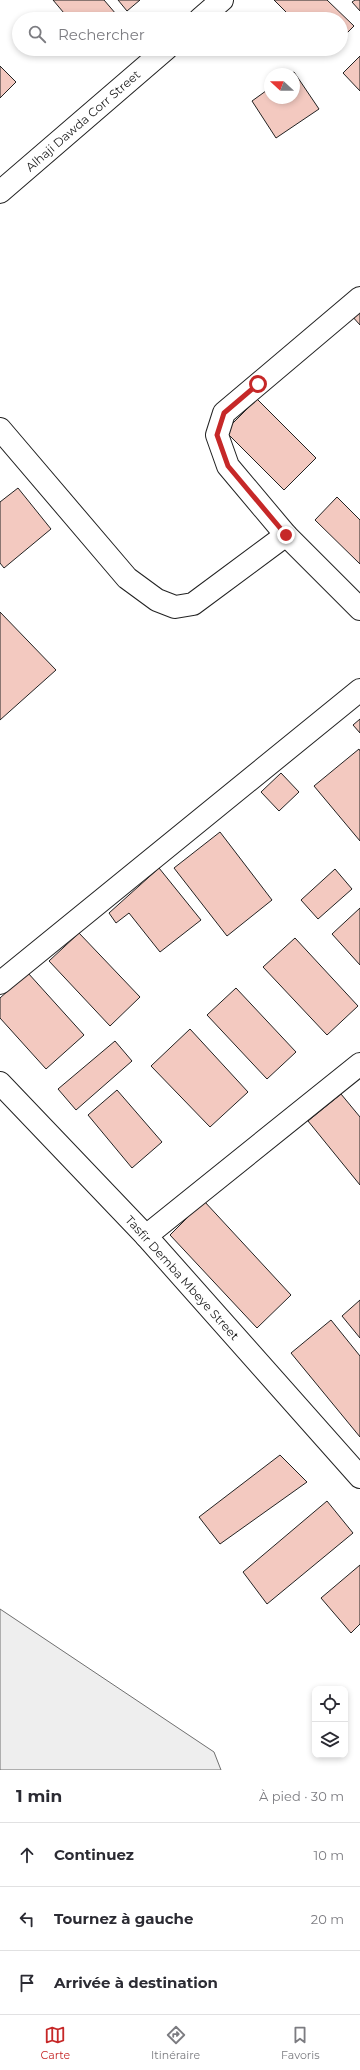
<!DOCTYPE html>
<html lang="fr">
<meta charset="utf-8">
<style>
body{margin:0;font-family:Montserrat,sans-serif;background:#f2f2f3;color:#2b2b33}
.controls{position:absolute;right:12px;bottom:12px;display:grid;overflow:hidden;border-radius:8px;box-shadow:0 2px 6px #0003}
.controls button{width:36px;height:36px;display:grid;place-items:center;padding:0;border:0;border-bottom:1px solid #e1e1e2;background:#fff;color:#2b2b33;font:20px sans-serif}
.compass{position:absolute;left:264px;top:68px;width:36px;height:36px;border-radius:50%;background:#fff;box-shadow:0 2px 6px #0003;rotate:291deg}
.stop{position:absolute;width:12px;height:12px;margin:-9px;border:3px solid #c62828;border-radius:50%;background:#fff}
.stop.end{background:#c62828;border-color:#fff;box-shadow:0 1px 4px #0008}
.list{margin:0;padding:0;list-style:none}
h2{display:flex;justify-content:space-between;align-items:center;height:52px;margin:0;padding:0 16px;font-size:17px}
h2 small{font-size:13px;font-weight:400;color:#7c7c81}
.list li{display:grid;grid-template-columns:26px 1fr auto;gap:12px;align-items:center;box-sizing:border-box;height:64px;padding:0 16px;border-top:1px solid #e1e1e2}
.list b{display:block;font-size:15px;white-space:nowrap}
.list em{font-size:13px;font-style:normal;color:#7c7c81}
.icon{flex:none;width:22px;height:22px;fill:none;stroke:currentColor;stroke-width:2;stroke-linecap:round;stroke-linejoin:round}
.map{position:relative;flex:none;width:360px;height:1770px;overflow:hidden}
.search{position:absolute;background:#fff;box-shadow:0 2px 6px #0003;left:12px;right:12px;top:12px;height:44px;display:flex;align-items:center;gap:10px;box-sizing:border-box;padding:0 14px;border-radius:22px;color:#7c7c81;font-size:15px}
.sheet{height:244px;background:#fff}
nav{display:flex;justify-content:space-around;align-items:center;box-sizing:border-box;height:56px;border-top:1px solid #e1e1e2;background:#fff;font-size:11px;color:#7c7c81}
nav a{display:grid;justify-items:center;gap:2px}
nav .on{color:#c62828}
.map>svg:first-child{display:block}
.green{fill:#eee;stroke:#6f6f6f}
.building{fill:#f3c9c0;stroke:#222}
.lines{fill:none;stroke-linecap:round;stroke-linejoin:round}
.minor-casing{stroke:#222;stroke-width:24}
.minor{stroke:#fff;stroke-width:22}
.route{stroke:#c62828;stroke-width:5}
.labels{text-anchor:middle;stroke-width:3;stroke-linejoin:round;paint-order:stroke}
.street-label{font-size:12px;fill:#222;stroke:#fff}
</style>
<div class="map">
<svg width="360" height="1770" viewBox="0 0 360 1770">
<rect width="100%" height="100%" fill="#fff"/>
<!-- green -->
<path class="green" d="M0,1609L214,1752L221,1770H0Z"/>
<!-- building -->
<g class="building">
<path d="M53,0H104L116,14L110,19H69Z"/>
<path d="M118,0H140L127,11Z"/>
<path d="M274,0H327L354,26L341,39V19H293Z"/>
<path d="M355,0H360V11L352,2Z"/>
<path d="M360,56V91L343,73Z"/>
<path d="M0,66L16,82L0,98Z"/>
<path d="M294,72L319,109L276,138L252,101L270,88V98H294V74H290Z"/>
<path d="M360,307V325L351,315Z"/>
<path d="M257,399L316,458L284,490L225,431Z"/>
<path d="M18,488L51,529L4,568L0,563V502Z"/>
<path d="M337,497L360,520V564L315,520Z"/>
<path d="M0,612L56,670L0,720Z"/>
<path d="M360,719V733L353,725Z"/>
<path d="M359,749L360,751V841L314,786Z"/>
<path d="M281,773L299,792L279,811L261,792Z"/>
<path d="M220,832L272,900L227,936L174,868Z"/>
<path d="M159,868L201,920L160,952L129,913L116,923L109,913Z"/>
<path d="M335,869L352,889L318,919L301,900Z"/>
<path d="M360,908V965L332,934Z"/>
<path d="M79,933L140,997L110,1026L49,961Z"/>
<path d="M295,938L358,1006L327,1035L263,967Z"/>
<path d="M28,973L84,1035L46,1069L0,1018V998Z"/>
<path d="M236,988L296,1052L267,1079L207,1015Z"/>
<path d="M190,1029L248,1092L210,1127L151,1066Z"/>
<path d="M115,1041L132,1061L76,1110L58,1089Z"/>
<path d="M117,1090L162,1142L132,1168L88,1115Z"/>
<path d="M341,1094L360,1117V1185L308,1121Z"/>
<path d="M204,1201L291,1295L257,1328L170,1235Z"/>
<path d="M360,1300V1338L342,1316Z"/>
<path d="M331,1320L360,1356V1437L291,1353Z"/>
<path d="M280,1455L307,1482L220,1544L199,1517Z"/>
<path d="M327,1501L353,1533L267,1604L243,1572Z"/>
<path d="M360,1565V1624L351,1633L321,1598Z"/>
</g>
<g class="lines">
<defs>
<g id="minor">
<path d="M200,19L222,0"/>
<path d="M0,192L166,49"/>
<path d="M360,298L224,413L217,435L228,466L286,535L360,609"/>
<path d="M0,429L127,578L157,600L175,607L193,604L286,535"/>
<path d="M0,983L360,690"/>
<path d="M0,1083L146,1236L360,1477"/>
<path d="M146,1236L360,1064"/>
</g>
</defs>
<!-- minor casing -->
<use href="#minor" class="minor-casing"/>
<!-- minor -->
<use href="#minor" class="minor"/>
</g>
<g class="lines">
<!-- route -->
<path class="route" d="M258,384L224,413L217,435L228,466L286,535"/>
</g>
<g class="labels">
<!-- street labels -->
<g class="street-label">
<text transform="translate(83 121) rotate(-41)" y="4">Alhaji Dawda Corr Street</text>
<text transform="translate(182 1278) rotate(48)" y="4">Tasfir Demba Mbeye Street</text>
</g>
</g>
</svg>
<div class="controls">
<button><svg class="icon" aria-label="locate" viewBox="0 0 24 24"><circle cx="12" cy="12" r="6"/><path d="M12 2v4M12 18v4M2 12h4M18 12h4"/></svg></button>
<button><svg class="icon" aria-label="layers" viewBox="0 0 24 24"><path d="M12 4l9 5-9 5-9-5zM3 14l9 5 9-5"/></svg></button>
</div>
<svg class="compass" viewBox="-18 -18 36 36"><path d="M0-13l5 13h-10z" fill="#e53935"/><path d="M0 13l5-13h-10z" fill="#7c7c81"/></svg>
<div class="stop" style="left:258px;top:384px"></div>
<div class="stop end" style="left:286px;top:535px"></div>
<div class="search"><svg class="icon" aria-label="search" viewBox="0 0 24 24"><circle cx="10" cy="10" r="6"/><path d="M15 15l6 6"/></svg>Rechercher</div>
</div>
<section class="sheet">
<h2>1 min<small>À pied · 30 m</small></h2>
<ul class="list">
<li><svg class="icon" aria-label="ahead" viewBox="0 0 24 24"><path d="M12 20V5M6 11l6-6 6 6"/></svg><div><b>Continuez</b></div><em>10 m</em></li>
<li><svg class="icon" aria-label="left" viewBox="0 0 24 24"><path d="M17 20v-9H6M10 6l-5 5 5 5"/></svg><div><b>Tournez à gauche</b></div><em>20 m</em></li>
<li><svg class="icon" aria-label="arrive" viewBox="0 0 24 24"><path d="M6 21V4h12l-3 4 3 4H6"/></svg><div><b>Arrivée à destination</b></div></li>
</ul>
</section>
<nav>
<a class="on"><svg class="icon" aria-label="map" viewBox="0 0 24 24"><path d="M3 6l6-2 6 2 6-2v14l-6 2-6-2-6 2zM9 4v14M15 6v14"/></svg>Carte</a>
<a><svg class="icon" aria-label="directions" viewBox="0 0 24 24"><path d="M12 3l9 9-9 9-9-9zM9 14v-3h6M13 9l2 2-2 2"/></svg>Itinéraire</a>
<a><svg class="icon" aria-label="saved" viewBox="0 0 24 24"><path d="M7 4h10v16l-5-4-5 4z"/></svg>Favoris</a>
</nav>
